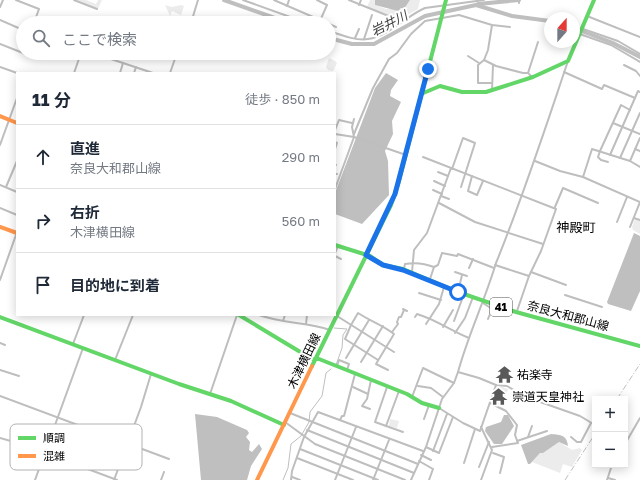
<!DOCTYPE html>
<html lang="ja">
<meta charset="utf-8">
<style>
body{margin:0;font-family:"Golos Text","Noto Sans JP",sans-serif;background:#f6f6f7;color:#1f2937}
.controls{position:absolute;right:12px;bottom:12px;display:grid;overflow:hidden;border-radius:0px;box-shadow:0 2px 10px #0003}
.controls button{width:36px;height:36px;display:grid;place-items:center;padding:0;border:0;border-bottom:1px solid #e0e1e3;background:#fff;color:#1f2937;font:20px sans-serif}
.compass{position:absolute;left:544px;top:12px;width:36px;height:36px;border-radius:50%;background:#fff;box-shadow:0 2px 10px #0003;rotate:21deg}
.stop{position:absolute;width:12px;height:12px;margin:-9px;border:3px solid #1a73e8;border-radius:50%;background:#fff}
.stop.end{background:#1a73e8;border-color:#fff;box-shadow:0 1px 4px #0008}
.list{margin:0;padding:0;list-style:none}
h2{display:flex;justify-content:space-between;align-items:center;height:52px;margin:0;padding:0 16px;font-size:17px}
h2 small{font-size:13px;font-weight:400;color:#747a83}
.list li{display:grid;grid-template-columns:26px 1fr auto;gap:12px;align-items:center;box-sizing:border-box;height:64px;padding:0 16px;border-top:1px solid #e0e1e3}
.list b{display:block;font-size:15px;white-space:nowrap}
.list p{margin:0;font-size:13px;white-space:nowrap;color:#747a83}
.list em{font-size:13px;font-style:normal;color:#747a83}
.icon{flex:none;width:22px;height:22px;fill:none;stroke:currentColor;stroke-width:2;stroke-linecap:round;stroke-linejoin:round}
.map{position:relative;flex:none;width:640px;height:480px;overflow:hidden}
.search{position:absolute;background:#fff;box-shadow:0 2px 10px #0003;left:16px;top:16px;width:320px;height:44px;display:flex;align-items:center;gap:10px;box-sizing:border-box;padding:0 14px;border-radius:22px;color:#747a83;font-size:15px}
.panel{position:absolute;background:#fff;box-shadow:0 2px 10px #0003;left:16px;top:72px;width:320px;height:244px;border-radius:0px}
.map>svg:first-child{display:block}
.green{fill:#ececec}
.water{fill:#bfbfbf}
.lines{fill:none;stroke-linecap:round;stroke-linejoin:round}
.stream{stroke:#bfbfbf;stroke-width:1}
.river{stroke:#bfbfbf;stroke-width:4}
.street{stroke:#bebebe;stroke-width:2}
.fast{stroke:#63d668;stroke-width:4}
.slow{stroke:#ff974d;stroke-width:4}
.rail{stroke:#bebebe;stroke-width:1;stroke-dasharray:6 2 1 2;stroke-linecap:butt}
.route{stroke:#1a73e8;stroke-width:5}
.labels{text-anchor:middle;stroke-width:4;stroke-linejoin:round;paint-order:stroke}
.shield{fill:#fff;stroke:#4c4c4c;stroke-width:1}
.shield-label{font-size:11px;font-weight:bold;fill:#000}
.street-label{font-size:12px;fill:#000;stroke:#fff}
.poi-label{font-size:12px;fill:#000;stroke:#fff;text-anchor:start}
.water-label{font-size:13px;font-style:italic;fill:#444;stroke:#fff}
.neighbourhood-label{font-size:13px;fill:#000;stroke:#fff}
.key{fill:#fff;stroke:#b2b2b2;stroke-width:1}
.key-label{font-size:11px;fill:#000}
</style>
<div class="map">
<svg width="640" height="480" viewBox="0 0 640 480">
<rect width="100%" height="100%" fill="#fff"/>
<!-- green -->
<g class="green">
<path d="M76,0H86L96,4L98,0H102L98,9Z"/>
<path d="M370,0H375V5L386,9H404L410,0H420L418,9L400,19L367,7Z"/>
<path d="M181,5L184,6L181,15L172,11L170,16L165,5L172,7Z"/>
<path d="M329,58L335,61L337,63L333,71L328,70L326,67Z"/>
<path d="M635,219L640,221V234L633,230L632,227Z"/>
<path d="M499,386L508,389L505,398L499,405L490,402L494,396L497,398L499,397L500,390L497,394L495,392L496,388Z"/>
<path d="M390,419L399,421L397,428L389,426Z"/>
<path d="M559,442L572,450L580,448L582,450L572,467L563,464L560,473L532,462L540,453H543Z"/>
</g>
<!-- water -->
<g class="water">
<path d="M375,0H410L404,9L401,8L398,11L375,5Z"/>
<path d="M386,73L398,80L391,90L390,96L401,102L392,121L393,134L385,151L388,161L389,195L362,224L335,214V193L375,88Z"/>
<path d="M634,233L640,236V291L631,311L608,304L607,302Z"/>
<path d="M195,414L217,417L247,430L249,433L246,437L250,442L249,450L252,452L259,444L262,449L251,466L247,480H201Z"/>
<path d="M504,415H508L514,426L502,444H494L485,431L486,427L501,422Z"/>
<path d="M551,434C561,435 567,435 568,446L559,442L543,453H540L530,464H528L521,445Z"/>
</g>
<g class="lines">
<!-- stream -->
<g class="stream">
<path d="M334,328L347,329L343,335L342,348L336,365"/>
<path d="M283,480L288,468L291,444L301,436L309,422L310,412L322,396L326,373L331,369"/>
</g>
<!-- river -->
<g class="river">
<path d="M224,0L289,23"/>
<path d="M478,4L519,0"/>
<path d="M574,28L613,43L640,57"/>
<path d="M329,38L352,44H374L425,16L476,5L512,16L550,21"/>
</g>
<!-- street -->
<g class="street">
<path d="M16,0L39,9L35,20"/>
<path d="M74,0L97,9"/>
<path d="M243,0L307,23"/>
<path d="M274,0L327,23"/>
<path d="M317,0L327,5L319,23"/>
<path d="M349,0L401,21"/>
<path d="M519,0V3"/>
<path d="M359,5L361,0"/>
<path d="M287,6L289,0"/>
<path d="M0,7L3,0"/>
<path d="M587,16L640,37"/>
<path d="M0,20L23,30"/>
<path d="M191,23L198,0"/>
<path d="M329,24L336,27"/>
<path d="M492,25L488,50L484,60L496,66L523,73H528"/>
<path d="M583,29L618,41L640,54"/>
<path d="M329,31C341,35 356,41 368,39C389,36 406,16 425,8L484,0"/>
<path d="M574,32L611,45L640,62"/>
<path d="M355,38L359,29"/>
<path d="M364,39L372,15"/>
<path d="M0,44L23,53"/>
<path d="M23,53L30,56"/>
<path d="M93,53L153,73"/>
<path d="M49,56L50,53"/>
<path d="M468,56L479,63"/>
<path d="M484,60L478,65V83H492"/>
<path d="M568,61C545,129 523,197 496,263C485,300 468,335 458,372L479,378L496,385L507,386L526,397L580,416L595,425"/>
<path d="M624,65L636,71L640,76"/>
<path d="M0,67L17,73"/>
<path d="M564,72L602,89L604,85L635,98"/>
<path d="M74,73L81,53"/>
<path d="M120,73L123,63"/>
<path d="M134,73L136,67"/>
<path d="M170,73L177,53"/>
<path d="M532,77L528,73L538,42"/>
<path d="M492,90L493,65"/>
<path d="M613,123L640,134"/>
<path d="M335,130L339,120L352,123"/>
<path d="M335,134L354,137L406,155"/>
<path d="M354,134L373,88L389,59L397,53L411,34L425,21L459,15L492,25L510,27"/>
<path d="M335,142L337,143L335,149"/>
<path d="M0,145L17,98"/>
<path d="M635,149L640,151"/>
<path d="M610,155L638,91L640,92"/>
<path d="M423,157L556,209L541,251L529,276L517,311"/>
<path d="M620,158L640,113"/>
<path d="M535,161L560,171L583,177L640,202"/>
<path d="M630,161L640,138"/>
<path d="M608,162L601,160L598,157L600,151L621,105L630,110"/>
<path d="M335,164L336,165"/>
<path d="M452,169L463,138L475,143L461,187"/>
<path d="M438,172L448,176"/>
<path d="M335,174H337"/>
<path d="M472,176L468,191L477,195L483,181"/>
<path d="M583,177L592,149L630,161L640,167"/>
<path d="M434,181L445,186"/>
<path d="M0,185L17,192"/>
<path d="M6,187L17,161"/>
<path d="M335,189L354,137L352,127L354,119"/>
<path d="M433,190L442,194"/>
<path d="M441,196L449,199"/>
<path d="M439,203L475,222L543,244"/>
<path d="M555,207L563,188L598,203"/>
<path d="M0,208L17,215"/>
<path d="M634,218L640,220"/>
<path d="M617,222L627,197"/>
<path d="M630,227L640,202"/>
<path d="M335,253L338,246"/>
<path d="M335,256L341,259"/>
<path d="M495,265L529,276"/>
<path d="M469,268L473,259"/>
<path d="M404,269L405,264C416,262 424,263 434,267"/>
<path d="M412,272L414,250L427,233L451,168"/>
<path d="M455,272L467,276"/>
<path d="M531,272L566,285"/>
<path d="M430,279L434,267L438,265L442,253L457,256L458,254L494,268"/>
<path d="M0,280L17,232"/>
<path d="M458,292L462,275"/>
<path d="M419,293L441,300"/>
<path d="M565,295L602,307"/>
<path d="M483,303L492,309L488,319"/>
<path d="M403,309L407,311"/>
<path d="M259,315C284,324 306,322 330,330"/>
<path d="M337,316L394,352"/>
<path d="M415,317L417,314C435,319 451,331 469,338"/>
<path d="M283,321L285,315"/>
<path d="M454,321L464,294"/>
<path d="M306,324L307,315"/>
<path d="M426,324L439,304L444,287"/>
<path d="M443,327L453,310"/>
<path d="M392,332L398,324L397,322L399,317H401L404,310"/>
<path d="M455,333L465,318L473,297"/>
<path d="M0,343L5,345"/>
<path d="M73,344L84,315"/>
<path d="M346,358L369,320"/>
<path d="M115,360L133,315"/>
<path d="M378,360L345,339L351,325L358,313C370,321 383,325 394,334L376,364L388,370"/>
<path d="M361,362L383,326"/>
<path d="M337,366L339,360L349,364L347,370"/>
<path d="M0,370L19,376"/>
<path d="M418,386L431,388L443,397"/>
<path d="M353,387L368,394"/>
<path d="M387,387L375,422L403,432"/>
<path d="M210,394L237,315"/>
<path d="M0,396L169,459"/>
<path d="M412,397L423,368L454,383"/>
<path d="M490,403L506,411L517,425L515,435L518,443L492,447"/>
<path d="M439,408L463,423L480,431L496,385"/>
<path d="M370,409L362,406L367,399L371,380"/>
<path d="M290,413L418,464"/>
<path d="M424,419L429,405"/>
<path d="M340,420L342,416H344L355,374"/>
<path d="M285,422L315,444L405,480"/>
<path d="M386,426L399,391"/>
<path d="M307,430L414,473"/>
<path d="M528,437L532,426"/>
<path d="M571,437L577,442H581L591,423"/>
<path d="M0,438L46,451L53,456L117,480"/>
<path d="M517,441L547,431"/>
<path d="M625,444L640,418"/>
<path d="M426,447L439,453L453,417"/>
<path d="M300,449L378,480"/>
<path d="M433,451L447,414"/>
<path d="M493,453L504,457L500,473"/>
<path d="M421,455L431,460"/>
<path d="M297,458L353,480"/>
<path d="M419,461L433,469L429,480"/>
<path d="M464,463L475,429"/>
<path d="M479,467L489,442"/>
<path d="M292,477L300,480"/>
<path d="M608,478L615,480"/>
<path d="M35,480L83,348"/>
<path d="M114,480L141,407L151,374"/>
<path d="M161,480L164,472"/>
<path d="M291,480L292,471L304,437L318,412L423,451"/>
<path d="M335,480L356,427"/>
<path d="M373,480L389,440"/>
<path d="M411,480L426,447L442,399L454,383L458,372"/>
<path d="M481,480L492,450L481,427"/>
<path d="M607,480L612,465"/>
</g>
<!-- fast -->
<g class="fast">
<path d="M421,94L440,86L462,92H486L533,77L568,61L594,0"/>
<path d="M335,245L370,256L383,265L403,269L458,292L516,312L640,346"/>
<path d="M239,315L312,359H319L407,394L422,403L439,408"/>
<path d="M0,317L179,384L231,401L284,425"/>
<path d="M312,366L391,205L399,181L446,0"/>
</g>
<!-- slow -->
<g class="slow">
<path d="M0,116L17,123"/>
<path d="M0,227L17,233"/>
<path d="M257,480L312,366"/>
</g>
<!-- rail -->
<g class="rail">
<path d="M617,399L640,364"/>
<path d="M565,480L595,434"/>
</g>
</g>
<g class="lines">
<!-- route -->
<path class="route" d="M428,69L395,194L366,255L383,265L403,270L458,292"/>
</g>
<!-- icons -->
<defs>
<symbol id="temple-bare" viewBox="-9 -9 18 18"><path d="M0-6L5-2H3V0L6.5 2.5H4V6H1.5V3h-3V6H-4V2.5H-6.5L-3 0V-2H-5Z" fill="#595959" stroke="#fff" stroke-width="2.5" paint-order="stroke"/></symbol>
</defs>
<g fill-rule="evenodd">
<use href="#temple-bare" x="492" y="362" width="25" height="25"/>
<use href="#temple-bare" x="486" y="384" width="25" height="25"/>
</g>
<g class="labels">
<!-- shield labels -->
<rect class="shield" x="490" y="298" width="22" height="18" rx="3"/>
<g class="shield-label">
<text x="501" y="311">41</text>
</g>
<!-- street labels -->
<g class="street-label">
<text transform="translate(568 316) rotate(15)" y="4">奈良大和郡山線</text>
<text transform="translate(304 361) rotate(-64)" y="4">木津横田線</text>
</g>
<!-- poi labels -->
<g class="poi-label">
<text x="517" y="379">祐楽寺</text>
<text x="512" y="401">崇道天皇神社</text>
</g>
<!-- water labels -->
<g class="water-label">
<text transform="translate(389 23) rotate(-27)" y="5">岩井川</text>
</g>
<!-- neighbourhood labels -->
<g class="neighbourhood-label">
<text x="576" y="232">神殿町</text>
</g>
</g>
<!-- legend -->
<rect x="10" y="424" width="132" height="46" rx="6" class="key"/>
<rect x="18" y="436" width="18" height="4" fill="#63d668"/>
<rect x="18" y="454" width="18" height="4" fill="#ff974d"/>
<g class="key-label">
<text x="43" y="442">順調</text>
<text x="43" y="460">混雑</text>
</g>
</svg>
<div class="controls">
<button>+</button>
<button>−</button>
</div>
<svg class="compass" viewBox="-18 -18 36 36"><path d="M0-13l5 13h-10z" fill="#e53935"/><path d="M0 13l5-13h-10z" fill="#747a83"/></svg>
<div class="stop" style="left:458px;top:292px"></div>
<div class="stop end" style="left:428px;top:69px"></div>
<div class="search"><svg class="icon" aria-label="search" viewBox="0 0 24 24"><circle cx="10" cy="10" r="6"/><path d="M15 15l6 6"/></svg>ここで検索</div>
<section class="panel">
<h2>11 分<small>徒歩 · 850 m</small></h2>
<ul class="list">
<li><svg class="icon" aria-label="ahead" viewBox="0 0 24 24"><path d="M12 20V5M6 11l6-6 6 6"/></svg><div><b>直進</b><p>奈良大和郡山線</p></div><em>290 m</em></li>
<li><svg class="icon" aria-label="right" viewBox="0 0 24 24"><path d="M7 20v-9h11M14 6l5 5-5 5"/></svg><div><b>右折</b><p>木津横田線</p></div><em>560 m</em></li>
<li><svg class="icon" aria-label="arrive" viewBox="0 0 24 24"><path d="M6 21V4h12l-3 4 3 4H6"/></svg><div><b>目的地に到着</b></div></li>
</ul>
</section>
</div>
